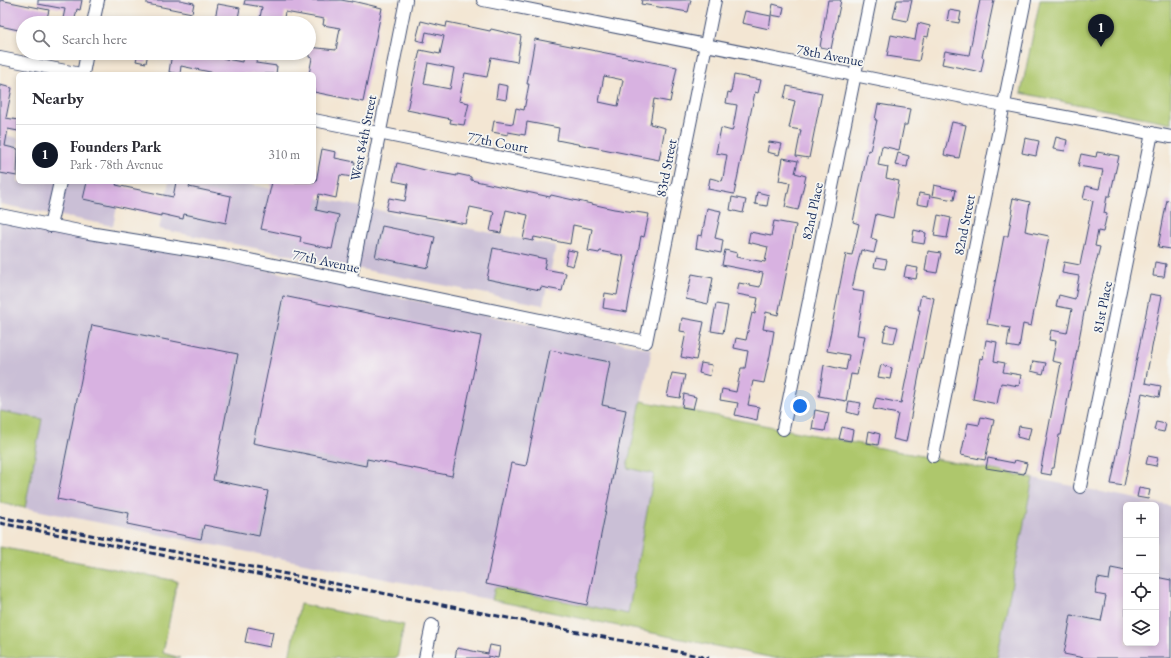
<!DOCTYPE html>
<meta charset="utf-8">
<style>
body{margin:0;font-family:"EB Garamond",serif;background:#f7f7f7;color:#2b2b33}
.controls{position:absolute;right:12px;bottom:12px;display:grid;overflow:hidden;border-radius:6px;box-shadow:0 2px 6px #0003}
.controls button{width:36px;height:36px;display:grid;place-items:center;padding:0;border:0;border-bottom:1px solid #e1e1e2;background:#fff;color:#2b2b33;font:20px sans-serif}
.you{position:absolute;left:800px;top:406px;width:14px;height:14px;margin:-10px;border:3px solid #fff;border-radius:50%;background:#1a73e8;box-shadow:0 0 0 6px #1a73e833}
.badge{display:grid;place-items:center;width:26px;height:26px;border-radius:50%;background:#111827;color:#fff;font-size:13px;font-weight:700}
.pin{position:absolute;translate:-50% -33px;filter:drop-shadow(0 1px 2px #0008)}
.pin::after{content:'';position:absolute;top:21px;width:14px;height:12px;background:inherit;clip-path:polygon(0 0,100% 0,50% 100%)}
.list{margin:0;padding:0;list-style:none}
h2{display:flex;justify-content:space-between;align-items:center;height:52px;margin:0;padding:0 16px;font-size:17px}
h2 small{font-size:13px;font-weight:400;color:#7c7c81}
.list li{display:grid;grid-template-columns:26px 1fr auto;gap:12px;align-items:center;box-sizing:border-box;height:60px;padding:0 16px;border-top:1px solid #e1e1e2}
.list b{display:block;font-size:15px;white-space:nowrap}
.list p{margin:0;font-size:13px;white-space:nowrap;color:#7c7c81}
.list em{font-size:13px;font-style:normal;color:#7c7c81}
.icon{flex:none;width:22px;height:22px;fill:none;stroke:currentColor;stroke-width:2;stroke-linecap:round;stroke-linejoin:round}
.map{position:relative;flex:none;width:1171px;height:658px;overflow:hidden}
.search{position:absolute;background:#fff;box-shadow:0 2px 6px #0003;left:16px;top:16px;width:300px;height:44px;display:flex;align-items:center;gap:10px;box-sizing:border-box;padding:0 14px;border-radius:22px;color:#7c7c81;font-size:15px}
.panel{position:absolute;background:#fff;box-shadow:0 2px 6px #0003;left:16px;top:72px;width:300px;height:112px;border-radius:6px}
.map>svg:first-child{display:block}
.industrial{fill:#cabfd6;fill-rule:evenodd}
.green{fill:#aec76c;stroke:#647b65}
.building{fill:#d8b2e1;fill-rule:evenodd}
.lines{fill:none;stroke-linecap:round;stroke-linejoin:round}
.street-casing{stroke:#3b4a70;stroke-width:14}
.street{stroke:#fff;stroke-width:12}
.rail{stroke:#1b2f5e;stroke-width:3;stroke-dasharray:6 3;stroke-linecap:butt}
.labels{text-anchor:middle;stroke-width:3.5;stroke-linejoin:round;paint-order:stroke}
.street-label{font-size:14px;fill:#1b2f5e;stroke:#f6f6f2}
</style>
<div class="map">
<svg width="1171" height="658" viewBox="0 0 1171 658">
<rect width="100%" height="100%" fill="#f6f6f2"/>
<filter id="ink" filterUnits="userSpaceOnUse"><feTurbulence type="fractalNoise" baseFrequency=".025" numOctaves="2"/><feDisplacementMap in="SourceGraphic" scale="8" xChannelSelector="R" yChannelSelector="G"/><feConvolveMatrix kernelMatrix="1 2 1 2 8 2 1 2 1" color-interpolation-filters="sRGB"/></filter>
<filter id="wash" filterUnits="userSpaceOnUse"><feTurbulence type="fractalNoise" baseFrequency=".012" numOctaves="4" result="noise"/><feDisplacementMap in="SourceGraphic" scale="16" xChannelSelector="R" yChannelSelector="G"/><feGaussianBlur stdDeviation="0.9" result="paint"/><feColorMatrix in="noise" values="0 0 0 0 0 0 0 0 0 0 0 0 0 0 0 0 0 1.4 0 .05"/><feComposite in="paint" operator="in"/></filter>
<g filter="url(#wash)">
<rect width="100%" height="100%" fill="#f3e6d3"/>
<!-- industrial -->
<g class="industrial">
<path d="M0,134L18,138V182H122L113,226L0,204Z"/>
<path d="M169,182H238L556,246L543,305L159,229Z"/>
<path d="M0,219L251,267L652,349L627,468L654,473L628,615L495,587L492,600L25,508L42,419L0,411Z"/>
<path d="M1033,478L1171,506V658H997ZM1126,505H1156V643H1126Z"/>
</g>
<!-- green -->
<g class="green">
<path d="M1040,0H1171V123L1021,93Z"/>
<path d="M641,401L1033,478L997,658H774L492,600L495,587L628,614L654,474L627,468Z"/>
<path d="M0,411L42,419L25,508L0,503Z"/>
<path d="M0,547L177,581L163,653L180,658H0Z"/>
<path d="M300,604L404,625L397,658H289Z"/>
</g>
<g id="blocks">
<!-- building -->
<g class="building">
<path d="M0,0L49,10L46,22L23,23V31L0,26Z"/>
<path d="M38,0H82L80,10L77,9L74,23H62L65,9L38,4Z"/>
<path d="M147,0H180L194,3L192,13L147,4Z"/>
<path d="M245,0H341L352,2V1L382,8L363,102L314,92V74H309L312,58L309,57V47L336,50L340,28L323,25L324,19L285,12L283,23H259L262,7L244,4Z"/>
<path d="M642,0H691L688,12L641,4Z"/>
<path d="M828,0H841L831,49L820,47Z"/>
<path d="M897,0H912L907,21L893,18Z"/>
<path d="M980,0H994L982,57L984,58L981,72L942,64L945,51L969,55Z"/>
<path d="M218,4L240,8L237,23L229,21V23H214Z"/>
<path d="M773,4L784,7L782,17L771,15Z"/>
<path d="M949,10L961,12L959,23L947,21Z"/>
<path d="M745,11L771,16L769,29L742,23Z"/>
<path d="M421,21L446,27L447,22L490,31L491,29L521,36L517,62L491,57L487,77L465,73L459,101L469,103L464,125L450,123L451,119L407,110L420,50L440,54L444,36L426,32L424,42L416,40ZM428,63L454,68L450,89L424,84Z"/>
<path d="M918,23L930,26L928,37L924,36L919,61L887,56L891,35L915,40Z"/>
<path d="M535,39L677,67L670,102L654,99L650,124L665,128L659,160L557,140L559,128L527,122L525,135L508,132V135L492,132L494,121L513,124L516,108L524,110L529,84H527ZM604,76L623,80L618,106L599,102Z"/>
<path d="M138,53H148L146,63L136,61Z"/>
<path d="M172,53H211V56L242,62L243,54L257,56L256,63L277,66L276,74H220L181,66L180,74L169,72Z"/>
<path d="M734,75L761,80L758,93L755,92L734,194L708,189L710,178L722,181L723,178L727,155L716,153L721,128L732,131L733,128L737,105L726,103L728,92L731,93Z"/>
<path d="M498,84L508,86L506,100L496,98Z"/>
<path d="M0,85L12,88L6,118L18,120V131L8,129L5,146L18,149L17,176L0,173Z"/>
<path d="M787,86L822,93L809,158L796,156L801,130L789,128L795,101L784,98Z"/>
<path d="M878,104L910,109L907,125H904L899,150L882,146L878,165L888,167L886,178L899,181L893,218L876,214L871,238L877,240L874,253L861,250L855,275L852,290L864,292L857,335L865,336L857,375L851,374L846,401L819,396L824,365L846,370L849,355L827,351L846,254L852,255L859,224L853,222L868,150L870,151L877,120H875Z"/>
<path d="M952,122L966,125L959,158L944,155Z"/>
<path d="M1056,137L1067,140L1065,151L1053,149Z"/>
<path d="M1025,138L1039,141L1036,156L1022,153Z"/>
<path d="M769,142L782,144L779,155L767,152Z"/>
<path d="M322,149L336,152L335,158L355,162L352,177L340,175L336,198L319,194L316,210L339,215L332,249L300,242L301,237L261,229L272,182H316Z"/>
<path d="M1097,152L1119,156L1110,196H1107L1104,213L1107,214L1103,232L1098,231L1095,246L1100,247L1086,302L1061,435H1059L1054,468H1052L1051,475L1040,473L1061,363L1052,361L1056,341L1049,340L1051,330L1067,333L1072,309L1056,306L1059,295L1075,299L1079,276L1062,273L1064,262L1080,265L1093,201L1083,199L1086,186L1099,189L1103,170L1078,166L1081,154L1096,157Z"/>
<path d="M898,153L909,156L907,167L895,165Z"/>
<path d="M783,158L798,161L795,173L806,176L798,210L785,207L790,183L779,181Z"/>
<path d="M397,163L425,170L457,176V174L471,177V180L550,197L551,195L614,209L649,214L644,237L641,236L627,312L603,308L605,293L617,295L624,256L600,251L599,253L588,251L592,229L573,225L570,244L534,237L533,241L523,239L528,215L506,210L501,233L490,231L494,212L470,207L466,224L386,210L389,198L405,201L408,184L393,181Z"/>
<path d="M87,182H117L116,185L173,197L176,182H191L189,187L231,196L226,223L184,214L183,219L161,214V216L83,199Z"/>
<path d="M934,185L956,190L954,200L932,196Z"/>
<path d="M757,192L769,195L767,206L755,204Z"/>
<path d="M919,193L930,195L928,206L917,204Z"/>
<path d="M732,197L746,200L743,213L730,210Z"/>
<path d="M1013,198L1030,202L1025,231L1049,236L1031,326L1023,324L1019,348L1007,346L1010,328L987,324L1004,236H1008L1013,209L1011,208Z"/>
<path d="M1167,200L1171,201V249L1158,247Z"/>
<path d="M707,208L721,211L715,238L723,240L721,253L696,248L698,235L702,236Z"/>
<path d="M938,215L951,218L947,238L934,236Z"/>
<path d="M774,221L796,225L778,315L766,312L763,329L774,331L770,355L764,383L753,381L748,405L759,407L757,420L735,415L738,403L720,400L722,389L736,392L741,368H745L748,351L734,348L736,338L746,340L752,313L755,314L758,298L737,294L739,283L760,287L763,273L722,265L725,250L737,253L736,257L765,262L768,247L748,242L750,232L771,236Z"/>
<path d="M382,226L435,237L428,268L375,257Z"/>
<path d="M914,230L926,233L924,244L912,242Z"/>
<path d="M493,248L546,259L544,269L566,273L562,291L541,287L540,290L487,279Z"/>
<path d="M568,250L577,252L573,266L565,264Z"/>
<path d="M928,251L941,253L937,273L925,271Z"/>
<path d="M876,258L887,260L885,269L874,267Z"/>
<path d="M1155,262L1166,264L1164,277L1153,276Z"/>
<path d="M906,266L918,268L916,279L904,277Z"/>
<path d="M692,274L713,278L708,304L686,299Z"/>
<path d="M1150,294L1162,296L1145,383L1161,386L1159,397L1142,393L1124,486L1111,484Z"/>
<path d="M921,295L934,298L906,442L893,439L898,414L873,409L876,398L901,403L920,310H918Z"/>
<path d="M283,296L481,336L452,476L367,459L366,466L253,443Z"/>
<path d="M716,304L728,306L723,333L711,331Z"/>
<path d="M682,318L704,322L696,360L681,357L686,332L680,331Z"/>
<path d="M92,325L238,354L213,480L268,491L259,536L204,525L201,539L127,524L129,513L57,499Z"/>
<path d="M886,325L898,327L894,343L883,341Z"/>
<path d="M986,340L997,342L994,361L1005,363L1003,372L1021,375L1019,386L1001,383L997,404L973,399L980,358L983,359Z"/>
<path d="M550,350L610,362L602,405L626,410L587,605L486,584L511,463L526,466Z"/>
<path d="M1033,361L1046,363L1043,374L1031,371Z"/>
<path d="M701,363L712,365L710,376L699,373Z"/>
<path d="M881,365L892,368L890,379L878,377Z"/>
<path d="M672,373L685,375L680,398L667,396Z"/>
<path d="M684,394L696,397L693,409L682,407Z"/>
<path d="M849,401L861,403L858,415L847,412Z"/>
<path d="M815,410L829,413L825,431L812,429Z"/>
<path d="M981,417L994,420L985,460L961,455L968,423L979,425Z"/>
<path d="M1156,422L1166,424L1164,432L1154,430Z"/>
<path d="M1019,426L1031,428L1028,440L1017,437Z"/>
<path d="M842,427L853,430L851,441L839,439Z"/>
<path d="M869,431L880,434L878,445L867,443Z"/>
<path d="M1148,456L1158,458L1156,466L1146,464Z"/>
<path d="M988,458L1014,463L1015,460L1027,463L1024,474L986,468Z"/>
<path d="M1139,488L1150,490L1148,499L1137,497Z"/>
<path d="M1111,568L1126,571V643H1156V577L1171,580V658H1084L1064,654L1071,615L1101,621L1106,596L1095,594L1098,578L1109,580Z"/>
<path d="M248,627L273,632L270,647L245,642Z"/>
<path d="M490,645L500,647L498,658L488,656V658H455L457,648L488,654Z"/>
</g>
</g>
</g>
<g filter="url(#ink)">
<use href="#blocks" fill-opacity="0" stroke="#3b4a70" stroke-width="1"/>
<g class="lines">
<defs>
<g id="street">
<path d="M483,0L1003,105L1171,137"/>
<path d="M93,23L98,0"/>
<path d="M0,58L81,74"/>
<path d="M83,74L87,53"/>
<path d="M314,120L676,193"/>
<path d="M0,215L89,233L225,255L646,342L715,0"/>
<path d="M50,226L60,182"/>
<path d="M350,282L406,0"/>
<path d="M783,429L870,0"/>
<path d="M933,456L1025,0"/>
<path d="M1080,487L1152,133"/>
<path d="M425,658L432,625"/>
</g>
</defs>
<!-- street casing -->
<use href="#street" class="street-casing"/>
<!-- street -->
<use href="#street" class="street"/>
<!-- rail -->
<g class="rail">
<path d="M0,517L709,658"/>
<path d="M0,523L353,593"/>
</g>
</g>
</g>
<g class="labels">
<!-- street labels -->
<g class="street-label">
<text transform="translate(830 55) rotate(11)" y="5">78th Avenue</text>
<text transform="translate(363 138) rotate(-79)" y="5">West 84th Street</text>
<text transform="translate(498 142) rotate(11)" y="5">77th Court</text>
<text transform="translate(666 168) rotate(-79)" y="5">83rd Street</text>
<text transform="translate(812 211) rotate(-78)" y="5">82nd Place</text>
<text transform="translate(964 225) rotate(-79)" y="5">82nd Street</text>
<text transform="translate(326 261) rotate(12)" y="5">77th Avenue</text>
<text transform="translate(1102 307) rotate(-79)" y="5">81st Place</text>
</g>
</g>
</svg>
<div class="controls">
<button>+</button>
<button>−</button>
<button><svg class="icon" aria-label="locate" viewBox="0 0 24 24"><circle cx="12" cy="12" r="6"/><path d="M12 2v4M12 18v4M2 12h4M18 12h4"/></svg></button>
<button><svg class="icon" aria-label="layers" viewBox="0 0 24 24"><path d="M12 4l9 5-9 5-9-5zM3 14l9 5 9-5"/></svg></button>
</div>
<div class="you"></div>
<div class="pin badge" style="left:1101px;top:47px">1</div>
<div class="search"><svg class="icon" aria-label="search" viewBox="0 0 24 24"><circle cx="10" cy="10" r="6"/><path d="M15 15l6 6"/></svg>Search here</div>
<section class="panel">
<h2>Nearby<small></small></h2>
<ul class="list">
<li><span class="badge">1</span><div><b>Founders Park</b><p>Park · 78th Avenue</p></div><em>310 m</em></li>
</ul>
</section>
</div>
